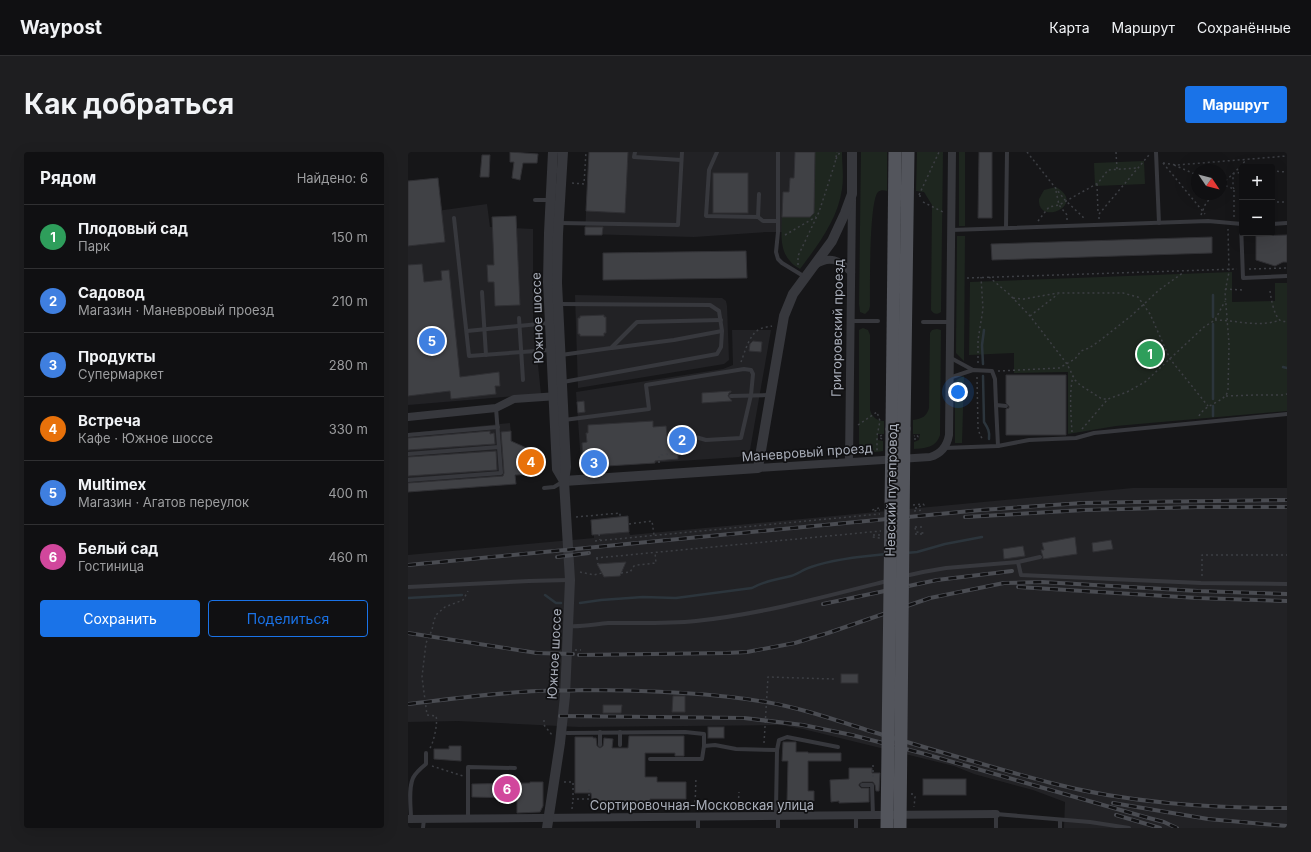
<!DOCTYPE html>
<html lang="ru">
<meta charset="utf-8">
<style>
body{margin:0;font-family:Inter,sans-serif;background:#1e1e20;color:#f1f3f6}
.controls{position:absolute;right:12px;top:12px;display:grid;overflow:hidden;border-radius:4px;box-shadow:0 4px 16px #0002}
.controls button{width:36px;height:36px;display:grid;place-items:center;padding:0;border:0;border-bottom:1px solid #303032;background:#101012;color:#f1f3f6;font:20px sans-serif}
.compass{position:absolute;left:783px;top:12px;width:36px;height:36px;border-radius:50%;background:#101012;box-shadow:0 4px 16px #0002;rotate:125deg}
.you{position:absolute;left:550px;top:240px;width:14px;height:14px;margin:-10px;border:3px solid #fff;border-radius:50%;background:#1a73e8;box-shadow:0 0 0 6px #1a73e833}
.badge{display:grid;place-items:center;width:26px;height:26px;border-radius:50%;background:#1a73e8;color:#fff;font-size:13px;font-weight:700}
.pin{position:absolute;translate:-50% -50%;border:2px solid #fff;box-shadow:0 1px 4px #0006}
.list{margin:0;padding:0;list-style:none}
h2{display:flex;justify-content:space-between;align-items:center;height:52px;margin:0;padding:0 16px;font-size:17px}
h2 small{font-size:13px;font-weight:400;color:#9c9d9f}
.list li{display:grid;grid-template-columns:26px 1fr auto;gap:12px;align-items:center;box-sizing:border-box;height:64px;padding:0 16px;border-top:1px solid #303032}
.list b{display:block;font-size:15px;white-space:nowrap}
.list p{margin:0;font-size:13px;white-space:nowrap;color:#9c9d9f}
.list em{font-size:13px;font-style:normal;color:#9c9d9f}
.actions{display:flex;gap:8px;padding:12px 16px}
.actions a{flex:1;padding:9px 0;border:1px solid #1a73e8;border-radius:4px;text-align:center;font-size:14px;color:#1a73e8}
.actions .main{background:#1a73e8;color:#fff}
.map{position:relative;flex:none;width:879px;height:676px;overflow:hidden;border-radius:4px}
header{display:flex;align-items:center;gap:24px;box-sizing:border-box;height:56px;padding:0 20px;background:#101012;border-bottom:1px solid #303032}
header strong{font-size:19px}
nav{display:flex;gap:22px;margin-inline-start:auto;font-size:14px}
.intro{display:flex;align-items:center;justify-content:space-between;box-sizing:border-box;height:96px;padding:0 24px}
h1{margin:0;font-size:28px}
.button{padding:10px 18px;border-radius:4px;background:#1a73e8;color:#fff;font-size:14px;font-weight:700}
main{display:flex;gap:24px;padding:0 24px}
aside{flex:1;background:#101012;border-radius:4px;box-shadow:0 4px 16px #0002}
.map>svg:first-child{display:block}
.built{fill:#222225}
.green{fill:#1e261f}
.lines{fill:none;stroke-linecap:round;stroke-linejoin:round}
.stream{stroke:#2c353c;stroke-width:2.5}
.building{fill:#404145;stroke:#303034}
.path{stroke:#3d3f44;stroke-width:1.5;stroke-dasharray:2 3;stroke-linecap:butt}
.service{stroke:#37383d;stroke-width:4}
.minor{stroke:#37383d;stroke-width:8}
.tertiary{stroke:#37383d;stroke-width:10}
.primary{stroke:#53555c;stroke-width:13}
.rail-casing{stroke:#4a4c52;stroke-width:4}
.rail{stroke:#111113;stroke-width:2.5;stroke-dasharray:8;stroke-linecap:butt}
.primary-bridge{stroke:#53555c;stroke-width:13}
.labels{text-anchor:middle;stroke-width:3.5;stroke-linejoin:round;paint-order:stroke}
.street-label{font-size:13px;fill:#a8adb8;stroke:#111113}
</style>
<header>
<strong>Waypost</strong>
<nav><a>Карта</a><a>Маршрут</a><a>Сохранённые</a></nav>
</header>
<div class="intro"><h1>Как добраться</h1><a class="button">Маршрут</a></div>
<main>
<aside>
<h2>Рядом<small>Найдено: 6</small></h2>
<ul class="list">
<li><span class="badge" style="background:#2e9e5b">1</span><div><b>Плодовый сад</b><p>Парк</p></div><em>150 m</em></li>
<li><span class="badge" style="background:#3f7fe0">2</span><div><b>Садовод</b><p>Магазин · Маневровый проезд</p></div><em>210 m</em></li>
<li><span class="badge" style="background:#3f7fe0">3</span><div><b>Продукты</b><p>Супермаркет</p></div><em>280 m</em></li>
<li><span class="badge" style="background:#e8710a">4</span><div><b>Встреча</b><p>Кафе · Южное шоссе</p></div><em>330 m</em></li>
<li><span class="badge" style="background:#3f7fe0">5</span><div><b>Multimex</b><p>Магазин · Агатов переулок</p></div><em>400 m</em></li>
<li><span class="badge" style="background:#d1479c">6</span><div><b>Белый сад</b><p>Гостиница</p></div><em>460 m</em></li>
</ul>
<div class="actions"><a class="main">Сохранить</a><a>Поделиться</a></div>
</aside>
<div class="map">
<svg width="879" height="676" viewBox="0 0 879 676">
<rect width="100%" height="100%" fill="#161618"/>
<!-- built -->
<g class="built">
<path d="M181,0H407L406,61L402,66L376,80H358L286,85L177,82Z"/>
<path d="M79,52L82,75L125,77V165L133,242L0,253V63Z"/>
<path d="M167,143L314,146L318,149L319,154L321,208L316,212L170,236Z"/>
<path d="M324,178H363L342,298L339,301L331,305L183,315L173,311L168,240L315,217L325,213Z"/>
<path d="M102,271L107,324L0,331V281Z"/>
<path d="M725,336H879V676H656L657,650L625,638L566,622L546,614L395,577L373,573L171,575L50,569L0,570V403L186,386V383L221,380L222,383Z"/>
</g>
<!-- green -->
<g class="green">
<path d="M407,0H434C434,12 436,25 434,37C430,67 410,93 392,117C371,105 373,87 374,65H402L406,61Z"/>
<path d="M453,0H479V39C476,38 472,38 470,40C461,49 462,138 462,154L461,158L457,162L452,160L451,152Z"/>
<path d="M509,0H535L533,160C529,163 525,162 523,158L524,53L516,40L508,39Z"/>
<rect x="551" y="0" width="6" height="74"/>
<path d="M736,9L737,32L687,34L686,11Z"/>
<path d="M648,35C680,53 629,75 631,47L636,38Z"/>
<path d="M549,84H557L556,209L548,201Z"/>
<path d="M824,120V150L867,149V131H879V259L708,274L660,282V220L606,221V201L561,203L562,130Z"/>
<path d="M455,176L460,178L462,183V258C464,265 469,269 476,269V282H470V288L475,289V299C467,300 456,303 451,295V178Z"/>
<path d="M529,177L533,178L532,283C528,296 517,296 506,297V290L511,288L512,282H505V268C514,267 519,264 521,256L522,181L524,178Z"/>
<path d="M556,224L554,291H547V230L550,227Z"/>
</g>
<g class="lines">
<!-- stream -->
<g class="stream">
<path d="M805,143V165"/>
<path d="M805,172V247"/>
<path d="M575,212L574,193L576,178"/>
<path d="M875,215L879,216"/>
<path d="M575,224L576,270C580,276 582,280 581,287"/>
<path d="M805,254V264"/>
<path d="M498,401L509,400L537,392L574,385"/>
<path d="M137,443L148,451H153"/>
<path d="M0,446L54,443"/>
<path d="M172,451L193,448L235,445L268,446L344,436C358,428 368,428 383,424C390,422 396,417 403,415C426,407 455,404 479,402"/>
</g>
</g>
<!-- building -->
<g class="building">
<path d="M102,0L130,2L129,11H115L112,28L104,26L106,10H102Z"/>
<path d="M181,0H220L217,61L178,59Z"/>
<path d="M387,0H407L406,61L402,65H374L375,40H381L382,26H386Z"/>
<path d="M571,0H584V66H570Z"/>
<path d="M74,3H82L81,25H72Z"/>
<rect x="305" y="21" width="35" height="40"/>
<path d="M30,26L37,90L0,94V29Z"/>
<path d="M108,64L112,153L87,154L86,130H80L79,113H86L84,65Z"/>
<path d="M177,75H195L194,83H177Z"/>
<path d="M879,83V110H875L867,114L848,108V84Z"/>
<path d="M804,85V101L584,108L583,92Z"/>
<path d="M338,99L339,126L195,128V101Z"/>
<path d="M14,112L16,130L34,128L33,119L41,118L52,225L91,220L92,234H87L88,242L43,247L42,239L0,244V113Z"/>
<path d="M196,163V165H198V181H196V184H172V182H170V166H172V164Z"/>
<path d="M345,189L354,190L353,200L341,199L342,192Z"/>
<path d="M598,223H658V283H598V257L601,256V254L598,251Z"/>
<path d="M323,239V240L321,241L320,244L324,249L294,251V241Z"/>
<path d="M176,249L177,260L170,261L169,250Z"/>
<path d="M245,269V275L258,274L260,291H262L263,297L266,298H268L269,291L279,290V299L270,300V307L247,309V311L183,315L182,309H175L174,291L179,290L178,281H180V273Z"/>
<path d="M82,279V282L86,281L87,292L0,298V286Z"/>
<path d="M103,279V289L123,298L127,303L130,312H127L128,322L107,323L108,332L0,340V331L95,324L96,321L93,280Z"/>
<path d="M88,299L89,318L0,324V305Z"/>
<path d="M220,364L221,380L184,383L183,368Z"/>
<path d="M667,385L669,402L635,407V405L633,398H636L634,391Z"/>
<path d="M703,388L705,397L685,400L684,391Z"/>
<path d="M615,394L617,404L596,407L595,397Z"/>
<path d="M218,410L212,424L196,425L189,412Z"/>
<rect x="433" y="522" width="17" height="9"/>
<path d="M265,544H277V560H264Z"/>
<path d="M195,553H214L213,561H195Z"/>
<rect x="300" y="575" width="16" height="11"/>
<path d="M221,584H276V604H267V601H237V625H249V630H278V647H242V650H184L183,641H167V585H185V586H188L189,594L192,596L195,594L196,586L205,587L204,596H220Z"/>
<path d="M375,590H388V600H400V601H433V609H400V639H406V649H379L380,609H374Z"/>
<path d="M41,594H53V609L26,607V597H41Z"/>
<path d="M441,616H464V621H472L471,639H468L467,633L465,630H454L451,632V634L453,636H461V650L431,651V649L423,650L422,628L441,627Z"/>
<rect x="515" y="627" width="43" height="16"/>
<path d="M122,630H135V654L132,660L109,661V646L64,645V632L122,631Z"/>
</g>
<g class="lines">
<!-- path -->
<g class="path">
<path d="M619,0L657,48L675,65V68"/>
<path d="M708,0L709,17"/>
<path d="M428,7L432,0"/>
<path d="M755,11L769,13L879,4"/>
<path d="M755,11L797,62"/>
<path d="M766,13L789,23"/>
<path d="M864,19L879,20"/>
<path d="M164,31L176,32L178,0"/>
<path d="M689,32L690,61"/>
<path d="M813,32L826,37V66"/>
<path d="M814,32L828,19L838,8"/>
<path d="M826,37L825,35V22L834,20"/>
<path d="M648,39L651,53L659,63V68"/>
<path d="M511,43L531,0"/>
<path d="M511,44H515"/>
<path d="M515,50L535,60"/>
<path d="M864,50H878"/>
<path d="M793,63L797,53L805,42"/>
<path d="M691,67V62L741,3"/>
<path d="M630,69L641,55L651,53L690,31L700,18L729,16"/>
<path d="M377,83L408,65"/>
<path d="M390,113V104L411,60L427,11L429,0"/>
<path d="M841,117L879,116"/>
<path d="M581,125L601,142L622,164L659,212L667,228L672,233L694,247H700"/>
<path d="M559,126L829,117"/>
<path d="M817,137L835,138"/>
<path d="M862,139C863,146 866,165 873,169C875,170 877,169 879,170"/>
<path d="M605,146L616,147L650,141H715L730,145L742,162L762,207L800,254"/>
<path d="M622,164L650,142"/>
<path d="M807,168C828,168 851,176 872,168"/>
<path d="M333,210C337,200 341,182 352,177C356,175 360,175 364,174"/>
<path d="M570,211V188L575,157L573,125"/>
<path d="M590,219L651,216L667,207L673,199L681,196L690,190L723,164L751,138L776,120"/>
<path d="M569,225L570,276L572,283L575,288"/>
<path d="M818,244L848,243H875L879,242"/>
<path d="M791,264C798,251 816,251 820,239L821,192L817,140L821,120L820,77"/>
<path d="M450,273L469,260L472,269L469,284V301"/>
<path d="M674,277L700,247L719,240L737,230L796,175L807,168L817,149"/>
<path d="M664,280C663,263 661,240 665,224"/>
<path d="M474,287L471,285L474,283"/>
<path d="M506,287H509L510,285L509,283L506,284"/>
<path d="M251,311V303L265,302"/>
<path d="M505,353L515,352L516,353L515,354L508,355V359"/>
<path d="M471,356L464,358L466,359L472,358"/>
<path d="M506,359L515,358"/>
<path d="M168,365L212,361V365"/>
<path d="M221,372L244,369L246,383"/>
<path d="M507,375H515"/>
<path d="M191,382L192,388"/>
<path d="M507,382H515L516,381L508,380L507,375"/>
<path d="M472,383H465L464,385L472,386"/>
<path d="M187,389L472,362"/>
<path d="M188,406L473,379"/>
<path d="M189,406L190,412"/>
<path d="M172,420L186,423L194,421"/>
<path d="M213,421L222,420L226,414L229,413L248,411L247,400"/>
<path d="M794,424V403H879"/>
<path d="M167,498H173"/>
<path d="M136,568V573L144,583"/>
<path d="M356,591L360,525L426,527"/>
<path d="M22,596C26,590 30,570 28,564L19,563L14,525L18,491L24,478L26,468L29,462L37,455L55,448L60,439"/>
<path d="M465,613V627"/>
<path d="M24,614L55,624"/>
<path d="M156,630H165V647H181V636"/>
<path d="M503,642H505L507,645L506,655"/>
<path d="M287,655L288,625"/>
<path d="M330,656L331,640"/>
<path d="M164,657L165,647"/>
</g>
<!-- service -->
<g class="service">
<path d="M227,0L226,5L273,8"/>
<path d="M309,0L301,18L298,64L350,65L355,69H370"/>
<path d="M370,0V80L368,100L370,107L374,111L397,125"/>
<path d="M748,0L751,71"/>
<path d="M127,48H143"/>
<path d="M350,65L351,42"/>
<path d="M46,66L61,204L142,198"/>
<path d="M152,71L270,73L274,0"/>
<path d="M833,72L835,126L879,124"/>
<path d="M864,72L879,71"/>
<path d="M598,76L599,0"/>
<path d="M543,78L800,69L834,72"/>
<path d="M74,140L78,203"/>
<path d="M151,152L302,153L311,159L314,179L313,195L309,202L155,230"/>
<path d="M111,166L115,228"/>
<path d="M443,169H470"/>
<path d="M515,170H542"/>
<path d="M59,179L141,171"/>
<path d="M204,196L266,188L314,179"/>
<path d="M153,203L203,196L229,170L313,168"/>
<path d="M541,205L565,218"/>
<path d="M541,226L565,218L584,219L587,227L588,253"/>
<path d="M323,244L362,243"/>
<path d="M156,268L241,257L238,233L336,217L343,218L345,222L343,243L333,286L298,288L277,282L265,283L266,295"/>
<path d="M0,283L90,275"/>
<path d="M590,294L588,253L598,254"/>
<path d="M536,296L590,294L621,288L668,286L686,281L879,262"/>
<path d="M0,302L91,295"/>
<path d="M0,328L93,321L88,256"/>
<path d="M136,336L146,335L156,329"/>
<path d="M610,410L632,405"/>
<path d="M497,424L515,420L538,416L610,410L613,423L793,431L879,432"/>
<path d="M0,435L121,429L161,428"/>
<path d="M160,474C174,475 187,472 200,471C229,471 259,472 288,469C353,462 416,445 479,429"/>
<path d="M159,581L277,580L296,582V594L294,607H242"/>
<path d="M192,593V580"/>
<path d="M212,593V580"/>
<path d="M296,594L307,593L328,597L369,598L368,659L370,664V676"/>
<path d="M369,598L371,588L379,585L430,595"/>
<path d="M454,633H464L465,664"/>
<path d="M290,665V676"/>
<path d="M60,666V615L107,616"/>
<path d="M3,667C3,654 0,638 5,626C8,620 13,616 18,612V601"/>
<path d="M652,668V676"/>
<path d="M15,676L16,667"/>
<path d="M448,676V664"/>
<path d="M588,676V662L682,670L721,676"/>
</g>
<!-- minor -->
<g class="minor">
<path d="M407,113C422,103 431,108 443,120"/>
<path d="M0,265L88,256L106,247L150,244"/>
<path d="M441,310L444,47"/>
<path d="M350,316L522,305C533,302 539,294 541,283L544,0"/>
<path d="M0,667L588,662"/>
</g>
<!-- tertiary -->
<g class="tertiary">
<path d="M145,0L141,81L140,130L149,317L156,329"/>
<path d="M156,329L350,316L376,164L385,142L424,89L437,61L444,42V0"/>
<path d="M139,676L152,591L157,544L162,428L156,329L158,315L149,131L150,82L155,0"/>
</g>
<!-- primary -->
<g class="primary">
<path d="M484,277L487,0"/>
<path d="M496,277L500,0"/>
</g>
<defs>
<g id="rail">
<path d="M557,365L676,358L790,355H879"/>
<path d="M149,405L181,401"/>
<path d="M0,413L573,358L675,351L728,350L879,348"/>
<path d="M610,435L790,446L879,449"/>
<path d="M415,452L529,428L604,419"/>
<path d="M0,481L129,501L165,502"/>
<path d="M171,503L318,501L339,500L387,491L420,481L522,446L596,431L634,430L790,439L879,442"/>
<path d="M0,552C43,547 86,541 130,539C145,538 159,539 174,538C236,538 298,540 358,550C393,556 427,568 462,579C522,597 582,615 643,631C720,651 800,656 879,656"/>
<path d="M152,564L336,566L395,573L444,583L517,602L737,665L756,670L769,676"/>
<path d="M705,651L800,667L879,674"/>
<path d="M708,663L752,676"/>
</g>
</defs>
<!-- rail casing -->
<use href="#rail" class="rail-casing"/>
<!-- rail -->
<use href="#rail" class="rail"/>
<!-- primary-bridge -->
<g class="primary-bridge">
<path d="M479,676L484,277"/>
<path d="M492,676L496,277"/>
</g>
</g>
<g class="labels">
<!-- street labels -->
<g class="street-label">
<text transform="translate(129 166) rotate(-92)" y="5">Южное шоссе</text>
<text transform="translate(429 176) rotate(-89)" y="5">Григоровский проезд</text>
<text transform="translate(399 300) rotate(-4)" y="5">Маневровый проезд</text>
<text transform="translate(483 338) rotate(-89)" y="5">Невский путепровод</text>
<text transform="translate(146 502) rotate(-87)" y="5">Южное шоссе</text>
<text x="294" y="658">Сортировочная-Московская улица</text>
</g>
</g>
</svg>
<div class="controls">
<button>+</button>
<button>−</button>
</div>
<svg class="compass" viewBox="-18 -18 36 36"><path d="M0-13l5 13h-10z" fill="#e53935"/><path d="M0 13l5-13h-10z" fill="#9c9d9f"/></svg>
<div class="you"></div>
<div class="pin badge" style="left:742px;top:202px;background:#2e9e5b">1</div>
<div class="pin badge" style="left:274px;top:288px;background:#3f7fe0">2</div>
<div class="pin badge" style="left:186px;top:311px;background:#3f7fe0">3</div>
<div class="pin badge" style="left:123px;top:310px;background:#e8710a">4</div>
<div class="pin badge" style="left:24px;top:189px;background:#3f7fe0">5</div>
<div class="pin badge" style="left:99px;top:637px;background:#d1479c">6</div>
</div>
</main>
